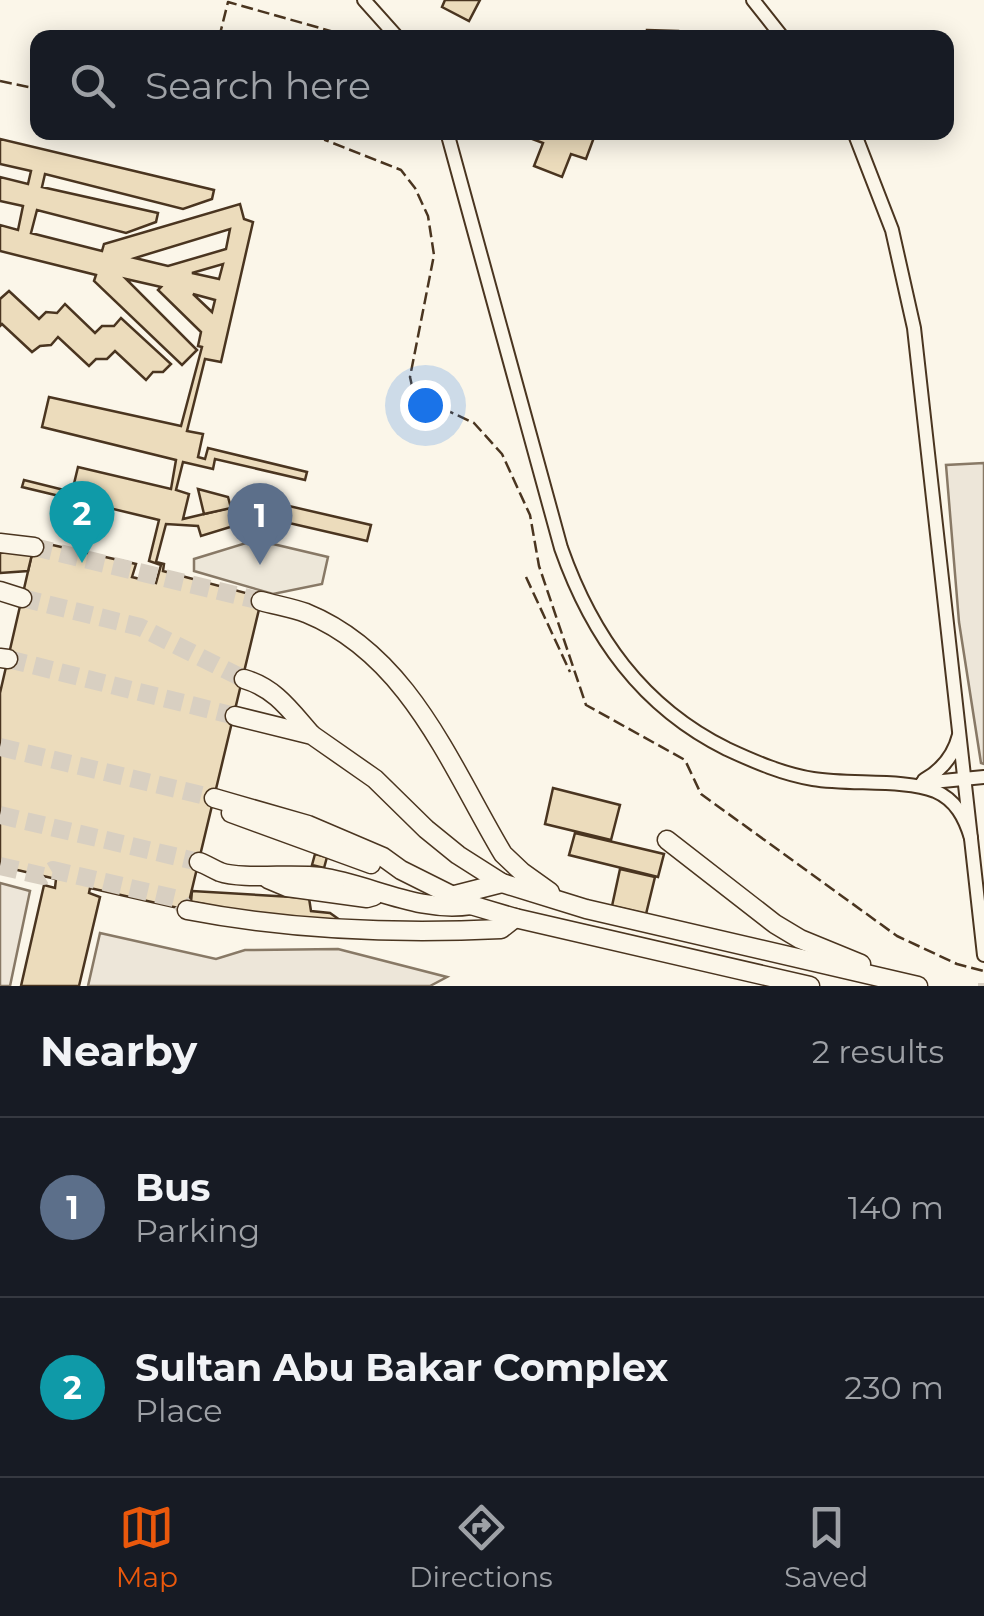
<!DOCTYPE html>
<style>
body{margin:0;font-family:Montserrat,sans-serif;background:#242831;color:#f1f3f6}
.you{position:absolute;left:425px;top:405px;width:35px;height:35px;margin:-25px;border:8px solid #fff;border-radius:50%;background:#1a73e8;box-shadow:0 0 0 15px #1a73e833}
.badge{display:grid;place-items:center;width:65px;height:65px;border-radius:50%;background:#ea580c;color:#fff;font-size:32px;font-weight:700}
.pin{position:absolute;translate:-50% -82px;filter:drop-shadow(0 2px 5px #0008)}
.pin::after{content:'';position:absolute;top:52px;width:35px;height:30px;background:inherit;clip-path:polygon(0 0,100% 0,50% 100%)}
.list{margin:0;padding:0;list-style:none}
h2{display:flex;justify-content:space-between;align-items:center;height:130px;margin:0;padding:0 40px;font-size:42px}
h2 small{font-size:32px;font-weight:400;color:#9ea1a6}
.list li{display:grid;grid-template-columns:65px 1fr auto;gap:30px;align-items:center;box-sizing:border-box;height:180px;padding:0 40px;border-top:2px solid #363941}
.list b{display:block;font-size:38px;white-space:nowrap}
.list p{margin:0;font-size:32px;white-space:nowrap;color:#9ea1a6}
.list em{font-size:32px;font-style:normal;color:#9ea1a6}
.icon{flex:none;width:55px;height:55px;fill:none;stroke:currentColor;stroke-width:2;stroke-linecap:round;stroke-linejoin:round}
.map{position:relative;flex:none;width:984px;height:986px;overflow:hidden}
.search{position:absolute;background:#171b24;box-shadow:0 5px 25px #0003;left:30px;right:30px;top:30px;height:110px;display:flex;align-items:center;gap:25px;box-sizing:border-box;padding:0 35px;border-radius:20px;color:#9ea1a6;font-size:38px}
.sheet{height:490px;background:#171b24}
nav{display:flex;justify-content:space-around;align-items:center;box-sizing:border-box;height:140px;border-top:2px solid #363941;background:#171b24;font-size:28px;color:#9ea1a6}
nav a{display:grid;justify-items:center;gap:5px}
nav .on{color:#ea580c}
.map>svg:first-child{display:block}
.green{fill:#ede6d9;stroke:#887966;stroke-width:2.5}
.parking{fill:#ede7d9;stroke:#887966;stroke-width:2.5}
.building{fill:#ecdcbc;stroke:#4a3520;stroke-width:2.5;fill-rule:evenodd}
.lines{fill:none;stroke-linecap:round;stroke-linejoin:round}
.minor-tunnel{stroke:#d8cfc1;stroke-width:12;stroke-dasharray:12 6;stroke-linecap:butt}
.highway-tunnel{stroke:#d8cfc1;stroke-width:18;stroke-dasharray:18 9;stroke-linecap:butt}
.minor-casing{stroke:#4a3520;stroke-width:16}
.highway-casing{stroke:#4a3520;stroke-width:21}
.minor{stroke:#fbf6e9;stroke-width:12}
.highway{stroke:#fbf6e9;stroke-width:18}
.fence{stroke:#4a3520;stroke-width:2.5;stroke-dasharray:12 5;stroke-linecap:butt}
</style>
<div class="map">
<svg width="984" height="986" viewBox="0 0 984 986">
<rect width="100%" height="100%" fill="#fbf6e9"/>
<!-- green -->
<g class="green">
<path d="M984,463V764L981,763L959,622L946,465Z"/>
<path d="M0,883L30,891L10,986H0Z"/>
<path d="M100,933L216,959L245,950L338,949L447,977L430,986H88Z"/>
</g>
<!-- parking -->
<path class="parking" d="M256,540L328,557L322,584L273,594L194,571V559Z"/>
<!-- building -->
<g class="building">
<path d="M445,0H480L469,21L442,7Z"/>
<path d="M647,30L678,31V38H647Z"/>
<path d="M529,132H596L586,159L571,154L562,177L534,166L543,143L527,137Z"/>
<path d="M0,139L214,190L212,199L183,209L45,174L42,187L158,213L156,222L126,233L37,210L31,233L102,251L104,244L240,204L244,219L253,222L221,362L205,359L187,431L203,434L198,457L205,459L208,448L307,472L305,480L215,459L213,469L183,462L176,490L189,494L183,519L263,500V517L201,536L198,526L166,524L156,562L164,564L163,571L261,597V601L187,910L90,888L89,893L100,897L79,986H21L44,885L55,888L56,879L0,866V693L35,541L136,564L132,577L156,583L161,565L149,561L159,520L22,487L24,480L72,492L78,467L171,489L176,460L42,427L49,397L181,426L202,347L198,346L201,332L158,290L161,287L126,279L197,350L182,365L94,281L96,275L0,251V225L18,230L23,206L0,201V177L28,184L31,171L0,164ZM230,229L226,249L168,266L135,258ZM223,264L219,279L192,273ZM193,294L215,300L212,312Z"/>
<path d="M9,291L39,319L46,312L57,313L65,304L95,333L102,326H114L121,318L171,364L163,372H153L146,380L115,351L107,359H96L89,366L58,337L51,345L40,346L32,352L2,324L0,326V299Z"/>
<path d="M198,489L228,497L231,508L204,514Z"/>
<path d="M263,500L371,525L367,541L263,517Z"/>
<path d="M33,550L28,571L0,573V553Z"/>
<path d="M553,788L620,805L611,840L545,824Z"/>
<path d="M575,833L664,854L658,877L569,855Z"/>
<path d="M315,854L327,857L324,868L312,865Z"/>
<path d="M620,869L655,877L646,914L612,906Z"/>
<path d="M192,891L309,898L311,911L330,913L347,925L205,912L204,904L191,902Z"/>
</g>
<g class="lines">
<!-- minor-tunnel -->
<path class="minor-tunnel" d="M984,986V983"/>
<!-- highway-tunnel -->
<g class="highway-tunnel">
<path d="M34,547L261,601"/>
<path d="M22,598L140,627L244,679"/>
<path d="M8,659L235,716"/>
<path d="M0,747L214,798"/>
<path d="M0,815L199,862"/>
<path d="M0,866L43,876L53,870L178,899L187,910"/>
</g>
<defs>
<g id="minor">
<path d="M364,0L398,38"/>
<path d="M753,0L783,38"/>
<path d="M447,132L561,548C592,636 642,707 727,749C755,762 783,774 813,779C849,785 905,779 935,791C956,800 965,818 971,838"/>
<path d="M854,132L892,230L914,328L984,955"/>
<path d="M924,780C942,770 954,755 959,735"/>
<path d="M922,783L984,777"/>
</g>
<g id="highway">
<path d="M0,543L34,547"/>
<path d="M0,591L22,598"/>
<path d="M261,601C275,605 292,608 306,613C409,655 450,765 503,854L522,872L550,892"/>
<path d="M0,658L8,659"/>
<path d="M244,679C275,688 290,710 311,734"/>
<path d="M235,716L312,735L375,779L426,829L458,855L502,883L586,909L918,986"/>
<path d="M214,798L308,825L383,857L401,870L471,905L515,918L810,986"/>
<path d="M231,813L371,864"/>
<path d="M667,840L775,924L800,939L861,964"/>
<path d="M199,862C207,865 213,869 220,872C242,880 293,873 320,877C372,885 418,913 471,905"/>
<path d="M268,879L287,887L367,898L374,896"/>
<path d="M455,895L502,883"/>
<path d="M187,910C290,930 396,934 501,929L515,918"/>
</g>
</defs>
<!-- minor casing -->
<use href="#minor" class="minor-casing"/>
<!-- highway casing -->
<use href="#highway" class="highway-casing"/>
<!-- minor -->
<use href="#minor" class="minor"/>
<!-- highway -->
<use href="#highway" class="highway"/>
<!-- fence -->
<g class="fence">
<path d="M219,38L228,2L345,35V38"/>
<path d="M0,81L38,89"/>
<path d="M326,132L325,140L401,170L415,188L428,216L434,255L410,377L414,395L474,423L502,454L530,515L539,566L586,705L685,760L701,794L897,936L957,964L984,971"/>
<path d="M526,577L570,672"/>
</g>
</g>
</svg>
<div class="you"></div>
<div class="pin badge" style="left:260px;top:565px;background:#5c6f8a">1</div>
<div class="pin badge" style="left:82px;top:563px;background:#0f9aa8">2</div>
<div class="search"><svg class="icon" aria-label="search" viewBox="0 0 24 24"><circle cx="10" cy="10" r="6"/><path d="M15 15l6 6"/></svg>Search here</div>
</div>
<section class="sheet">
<h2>Nearby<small>2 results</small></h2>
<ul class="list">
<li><span class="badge" style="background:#5c6f8a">1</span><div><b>Bus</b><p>Parking</p></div><em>140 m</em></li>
<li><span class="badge" style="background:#0f9aa8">2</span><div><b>Sultan Abu Bakar Complex</b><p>Place</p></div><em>230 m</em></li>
</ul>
</section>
<nav>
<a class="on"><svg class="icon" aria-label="map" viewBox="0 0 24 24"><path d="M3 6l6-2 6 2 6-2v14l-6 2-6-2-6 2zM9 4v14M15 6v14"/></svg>Map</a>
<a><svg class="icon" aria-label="directions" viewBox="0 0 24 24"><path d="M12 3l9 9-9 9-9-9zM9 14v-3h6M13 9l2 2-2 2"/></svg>Directions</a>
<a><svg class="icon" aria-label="saved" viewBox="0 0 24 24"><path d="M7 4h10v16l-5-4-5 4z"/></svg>Saved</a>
</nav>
